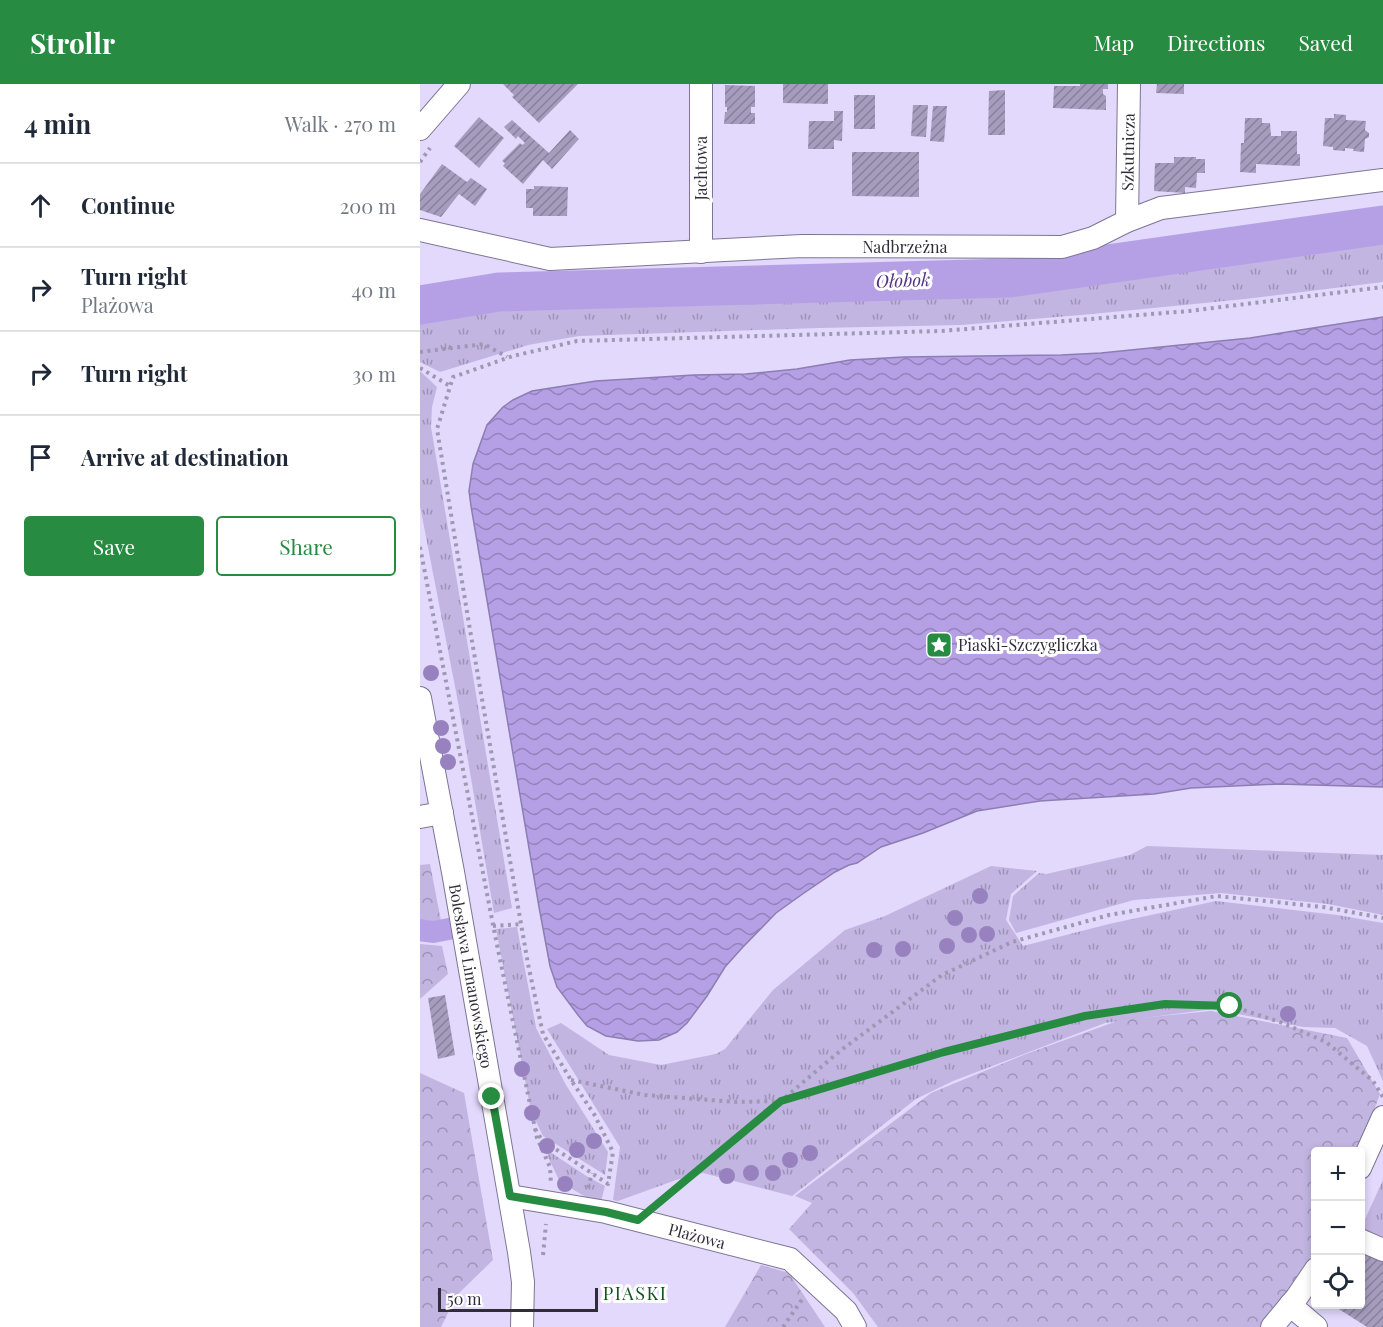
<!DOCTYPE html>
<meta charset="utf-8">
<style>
body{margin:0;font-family:"Playfair Display",serif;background:#f2f2f3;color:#1f2937}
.controls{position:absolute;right:18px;bottom:18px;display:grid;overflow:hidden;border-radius:6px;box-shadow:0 3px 9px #0003}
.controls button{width:54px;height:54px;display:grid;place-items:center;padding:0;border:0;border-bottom:2px solid #e0e1e3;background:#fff;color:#1f2937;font:30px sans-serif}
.scale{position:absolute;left:18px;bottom:15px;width:160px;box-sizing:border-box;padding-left:6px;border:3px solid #302c39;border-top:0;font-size:16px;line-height:21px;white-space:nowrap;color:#302c39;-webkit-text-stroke:4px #fff;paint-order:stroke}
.stop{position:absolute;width:18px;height:18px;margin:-14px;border:4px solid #278c42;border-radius:50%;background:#fff}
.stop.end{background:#278c42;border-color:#fff;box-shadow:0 2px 6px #0008}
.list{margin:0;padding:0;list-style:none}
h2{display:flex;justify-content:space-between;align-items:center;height:78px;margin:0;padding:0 24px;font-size:26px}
h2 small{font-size:20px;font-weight:400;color:#747a83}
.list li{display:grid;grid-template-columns:39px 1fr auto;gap:18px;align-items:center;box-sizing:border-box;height:84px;padding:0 24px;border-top:2px solid #e0e1e3}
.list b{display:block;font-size:22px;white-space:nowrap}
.list p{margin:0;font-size:20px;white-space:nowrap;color:#747a83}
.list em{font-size:20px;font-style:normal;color:#747a83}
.actions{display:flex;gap:12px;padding:18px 24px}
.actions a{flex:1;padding:14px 0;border:2px solid #278c42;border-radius:6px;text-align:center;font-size:21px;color:#278c42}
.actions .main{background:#278c42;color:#fff}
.icon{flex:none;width:33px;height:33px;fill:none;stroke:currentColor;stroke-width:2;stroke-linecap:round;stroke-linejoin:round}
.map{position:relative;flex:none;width:963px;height:1243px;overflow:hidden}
header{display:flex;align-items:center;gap:36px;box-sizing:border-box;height:84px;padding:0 30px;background:#278c42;color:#fff}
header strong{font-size:28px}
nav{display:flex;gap:33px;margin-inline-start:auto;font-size:21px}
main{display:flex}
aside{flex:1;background:#fff}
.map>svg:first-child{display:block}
.grass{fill:url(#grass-tufts)}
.forest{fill:url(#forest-crowns)}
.water{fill:url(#water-waves);stroke:#8d7db2;stroke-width:1.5}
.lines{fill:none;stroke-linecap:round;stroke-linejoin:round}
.canal{stroke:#b5a0e6;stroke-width:22}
.river{stroke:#b5a0e6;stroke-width:39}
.building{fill:url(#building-hatch)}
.minor-casing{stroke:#7e7594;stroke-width:24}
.path{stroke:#9f98b3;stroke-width:4;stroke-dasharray:3 4.5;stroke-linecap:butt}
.minor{stroke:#fff;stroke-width:22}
.tree{fill:#9782bf}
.route{stroke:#278c42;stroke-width:8}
.labels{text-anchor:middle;stroke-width:6;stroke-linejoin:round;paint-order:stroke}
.street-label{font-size:16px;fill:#302c39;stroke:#fff}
.poi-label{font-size:16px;fill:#302c39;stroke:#fff;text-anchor:start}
.water-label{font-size:18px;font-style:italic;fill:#523283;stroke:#fff}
.neighbourhood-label{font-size:18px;letter-spacing:1.5px;fill:#135324;stroke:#fff}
</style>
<header>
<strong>Strollr</strong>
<nav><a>Map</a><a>Directions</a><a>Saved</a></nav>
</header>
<main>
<aside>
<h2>4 min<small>Walk · 270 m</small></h2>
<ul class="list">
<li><svg class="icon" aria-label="ahead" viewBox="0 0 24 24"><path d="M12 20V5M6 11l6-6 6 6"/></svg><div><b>Continue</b></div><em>200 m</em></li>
<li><svg class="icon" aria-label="right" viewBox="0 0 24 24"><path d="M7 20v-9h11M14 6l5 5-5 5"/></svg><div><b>Turn right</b><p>Plażowa</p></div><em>40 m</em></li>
<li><svg class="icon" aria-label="right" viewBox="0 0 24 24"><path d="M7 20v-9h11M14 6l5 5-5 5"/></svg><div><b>Turn right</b></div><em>30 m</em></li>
<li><svg class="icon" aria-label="arrive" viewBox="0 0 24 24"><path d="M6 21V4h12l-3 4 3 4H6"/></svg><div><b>Arrive at destination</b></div></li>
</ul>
<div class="actions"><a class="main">Save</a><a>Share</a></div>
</aside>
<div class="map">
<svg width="963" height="1243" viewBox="0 0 963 1243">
<defs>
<pattern id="grass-tufts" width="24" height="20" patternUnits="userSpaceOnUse" patternTransform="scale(1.5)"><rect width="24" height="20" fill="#c2b5e1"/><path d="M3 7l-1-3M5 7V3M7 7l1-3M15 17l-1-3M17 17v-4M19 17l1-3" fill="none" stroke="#9e93b7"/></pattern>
<pattern id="forest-crowns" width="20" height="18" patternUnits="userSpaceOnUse" patternTransform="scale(1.5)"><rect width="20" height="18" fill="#c2b5e1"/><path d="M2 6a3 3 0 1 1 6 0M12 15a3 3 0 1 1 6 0" fill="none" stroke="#9e93b7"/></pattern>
<pattern id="water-waves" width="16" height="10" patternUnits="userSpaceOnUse" patternTransform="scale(1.5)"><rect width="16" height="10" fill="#b5a0e6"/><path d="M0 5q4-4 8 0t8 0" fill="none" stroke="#9483bb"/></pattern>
<pattern id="building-hatch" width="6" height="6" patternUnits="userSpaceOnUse" patternTransform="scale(1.5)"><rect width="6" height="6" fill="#a69dbe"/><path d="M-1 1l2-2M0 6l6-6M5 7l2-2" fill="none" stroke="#88809b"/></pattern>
</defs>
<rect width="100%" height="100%" fill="#e2d9fc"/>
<!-- grass -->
<g class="grass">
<path d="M963,157V198L825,215L672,230L541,241L399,244L159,252L108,261L20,288L0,278V233L58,226L283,215L576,205L682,195L846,175Z"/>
<path d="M0,287L17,303L12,323L11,343L92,824L74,829L38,618L0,422Z"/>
<path d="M727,762L963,771V831L908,820L801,809L714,816L596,849L589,836L593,812L619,789L626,790L710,771Z"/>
<path d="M571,782L617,787L591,810L586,836L603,862L689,840L796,817L917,831L963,839V997L947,962L915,944L883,943L793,925L685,939L533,997L496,1015L372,1112L283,1089L256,1096L198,1117L193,1116L200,1063L127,945L141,939L189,971L241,981L296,970L305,965L353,906L425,846L465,832Z"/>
<path d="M97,843L116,944L146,1001L188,1068L185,1091L123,1052L111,1027L76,845Z"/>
<path d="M127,1066L168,1093L185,1102L180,1121L140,1098L128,1073Z"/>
<path d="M963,1096V1153L941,1144Z"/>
</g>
<!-- forest -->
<g class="forest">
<path d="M10,780L21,837L0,838V781Z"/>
<path d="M0,860L22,862L28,890L0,915Z"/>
<path d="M791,927L927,954L960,1010L939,1067L896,1068L895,1166L859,1228L845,1243H458L433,1209L369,1145L392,1119L375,1112L511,1009L606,970L700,936Z"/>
<path d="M0,989L44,1009L73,1176L37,1211L21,1243H0Z"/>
<path d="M341,1181L369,1189L405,1243H305Z"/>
</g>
<!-- water -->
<path class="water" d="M963,233V703L859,700L771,704L734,710L620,717L557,727L503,749L461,763L437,779L429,781L415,788L384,809L356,829L322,864L305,883L287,912L267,939L257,948L239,956L218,957L186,952L167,942L158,931L137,903L130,882L119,823L51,422L49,407L53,380L67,341L83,323L93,316L112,307L176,297L274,291L326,290L377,285L430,276L484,273L641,271L681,269L830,254Z"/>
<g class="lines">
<!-- canal -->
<path class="canal" d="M0,846L13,848L29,845"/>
<!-- river -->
<path class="river" d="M0,221L79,208L589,194L963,141"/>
</g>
<!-- building -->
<g class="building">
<path d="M83,0H158L119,39L92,13L94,11Z"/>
<path d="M363,0H408V20L363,19Z"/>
<path d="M660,0H688V5H683V10L686,12V26L633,24L634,2H660Z"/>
<path d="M737,0H764V10L736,9Z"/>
<path d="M305,1L335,2V23H331V29H335V40H304L305,28H307V23H305Z"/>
<path d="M585,6V51H568L569,7Z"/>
<rect x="434" y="11" width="21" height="34"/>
<path d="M493,21H508L506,53L491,52Z"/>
<path d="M513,22H527L524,58L510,57Z"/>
<path d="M414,27H423L422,57L414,56V65H388L389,37H414Z"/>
<path d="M914,30L926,31V36L946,37L945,46L949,49V53L945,55L944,68L933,67L934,65L925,64V67L913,66V63L903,62L905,34H914Z"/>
<path d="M59,33L84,54L59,84L34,62Z"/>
<path d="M825,34H842V39H850L851,52H861V47H877V70H880V82L836,80V89L820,88L821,59H824Z"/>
<path d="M92,36L129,69L150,46L159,55L132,85L123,76L103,100L83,82L85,79L82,77L100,59L102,61L105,59L98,52L96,55L84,43Z"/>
<path d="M432,68H499V113L432,112Z"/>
<path d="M754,73H776V75H785V89H777L776,104L765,103V109L734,107L735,79H754Z"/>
<path d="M22,80L47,98L51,94L67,105L55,122L39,110L21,133L0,126V110Z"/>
<path d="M114,102L148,103L147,132H113V124H106V105H114Z"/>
<path d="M25,911L35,971L18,975L8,914Z"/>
<path d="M940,1165L963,1177V1243H947L911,1220H940Z"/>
</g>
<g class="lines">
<defs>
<g id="minor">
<path d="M281,0V168"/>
<path d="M0,45L39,0"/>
<path d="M707,137L709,0"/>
<path d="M0,146L130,175L382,162L642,163L673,154L707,137L741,124L963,96"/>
<path d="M0,614L33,788L99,1168L103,1198L102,1243"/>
<path d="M0,733L22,729"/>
<path d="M940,1084L963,1033"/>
<path d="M90,1112L186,1128L370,1175L426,1227L435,1243"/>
<path d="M940,1156L963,1166"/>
<path d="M870,1221L896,1243"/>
<path d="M852,1243L877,1213L896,1185"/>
</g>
</defs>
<!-- minor casing -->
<use href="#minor" class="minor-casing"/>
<!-- path -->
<g class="path">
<path d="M0,78L10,64"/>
<path d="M0,268L64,260L87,273"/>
<path d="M0,284L30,302"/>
<path d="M0,463L75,851L117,1054L130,1083L131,1100"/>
<path d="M73,842L101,840"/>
<path d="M151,996L225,1011L316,1018L361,1017L420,967L522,891L592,858L689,831L797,812L903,823L963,834"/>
<path d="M115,1045L122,1056L188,1100L193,1068L174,1030L151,996L123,950L108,880L49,540L17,345L33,293L93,272L157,257L521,247L769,227L963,203"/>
<path d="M168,1104L172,1089"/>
<path d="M237,1120L361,1017L524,968L665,932L745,919L811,922L860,938L906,958L953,997L963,1013"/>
<path d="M123,1171L126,1140"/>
<path d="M363,1243L383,1214"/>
</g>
<!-- minor -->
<use href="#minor" class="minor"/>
</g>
<!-- trees -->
<g class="tree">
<circle cx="11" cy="589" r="8"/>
<circle cx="21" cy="644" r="8"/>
<circle cx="23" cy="662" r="8"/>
<circle cx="28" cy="678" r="8"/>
<circle cx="560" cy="812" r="8"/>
<circle cx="535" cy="834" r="8"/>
<circle cx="567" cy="850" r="8"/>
<circle cx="549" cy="851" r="8"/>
<circle cx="527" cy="862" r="8"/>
<circle cx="483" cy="865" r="8"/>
<circle cx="454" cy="866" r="8"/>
<circle cx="868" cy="930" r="8"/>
<circle cx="102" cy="985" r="8"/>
<circle cx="112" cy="1029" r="8"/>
<circle cx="174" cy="1057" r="8"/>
<circle cx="127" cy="1062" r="8"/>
<circle cx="157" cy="1066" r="8"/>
<circle cx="390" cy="1069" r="8"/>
<circle cx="370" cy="1076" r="8"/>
<circle cx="331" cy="1089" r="8"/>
<circle cx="353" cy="1089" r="8"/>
<circle cx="307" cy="1092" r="8"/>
<circle cx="145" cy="1100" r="8"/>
</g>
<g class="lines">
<!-- route -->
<path class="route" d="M72,1013L90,1112L186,1128L218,1136L361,1017L524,968L665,932L745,920L810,922"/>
</g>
<!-- icons -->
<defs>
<symbol id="sight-square" viewBox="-11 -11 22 22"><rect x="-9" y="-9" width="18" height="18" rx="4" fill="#278c42" stroke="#fff"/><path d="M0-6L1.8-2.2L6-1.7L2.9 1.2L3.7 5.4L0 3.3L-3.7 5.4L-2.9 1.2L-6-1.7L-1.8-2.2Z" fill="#fff"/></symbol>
</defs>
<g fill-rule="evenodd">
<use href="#sight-square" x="504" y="546" width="30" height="30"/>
</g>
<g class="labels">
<!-- street labels -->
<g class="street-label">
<text transform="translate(708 68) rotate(-89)" y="6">Szkutnicza</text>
<text transform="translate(281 84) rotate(-90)" y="6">Jachtowa</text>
<text x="485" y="169">Nadbrzeżna</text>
<text transform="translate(51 892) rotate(80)" y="6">Bolesława Limanowskiego</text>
<text transform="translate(277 1152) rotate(15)" y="6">Plażowa</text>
</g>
<!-- poi labels -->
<g class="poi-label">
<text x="538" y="567">Piaski-Szczygliczka</text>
</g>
<!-- water labels -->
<g class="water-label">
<text transform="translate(483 197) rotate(-2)" y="6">Ołobok</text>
</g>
<!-- neighbourhood labels -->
<g class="neighbourhood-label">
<text x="215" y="1216">PIASKI</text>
</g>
</g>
</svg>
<div class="controls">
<button>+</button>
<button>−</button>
<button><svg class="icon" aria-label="locate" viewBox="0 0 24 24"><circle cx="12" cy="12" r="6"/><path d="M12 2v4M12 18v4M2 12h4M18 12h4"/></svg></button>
</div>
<div class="scale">50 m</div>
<div class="stop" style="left:810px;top:922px"></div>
<div class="stop end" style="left:72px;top:1013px"></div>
</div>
</main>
